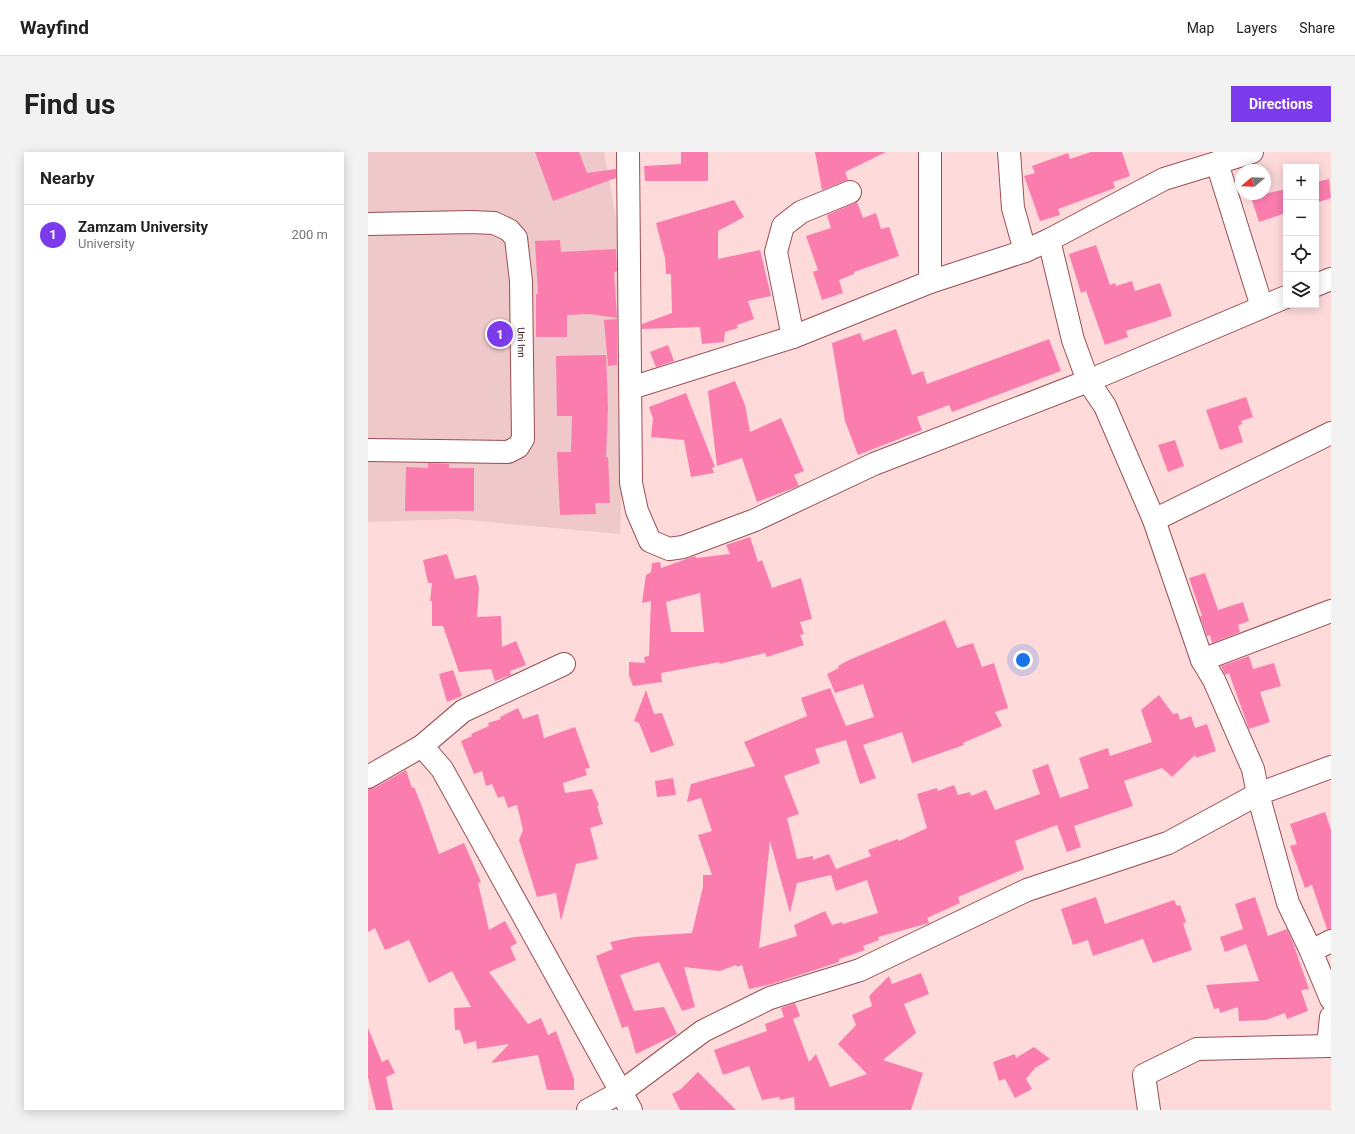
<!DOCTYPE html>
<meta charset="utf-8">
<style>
body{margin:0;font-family:Roboto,sans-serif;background:#f2f2f2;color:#222}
.controls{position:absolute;right:12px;top:12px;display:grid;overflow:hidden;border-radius:0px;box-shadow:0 2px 10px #0003}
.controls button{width:36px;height:36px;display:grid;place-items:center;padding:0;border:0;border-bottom:1px solid #e0e0e0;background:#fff;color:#222;font:20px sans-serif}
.compass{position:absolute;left:867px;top:12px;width:36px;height:36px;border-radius:50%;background:#fff;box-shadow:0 2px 10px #0003;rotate:251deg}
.you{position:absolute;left:655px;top:508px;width:14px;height:14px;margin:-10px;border:3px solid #fff;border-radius:50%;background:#1a73e8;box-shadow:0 0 0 6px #1a73e833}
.badge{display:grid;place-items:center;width:26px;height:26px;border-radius:50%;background:#7c3aed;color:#fff;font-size:13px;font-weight:700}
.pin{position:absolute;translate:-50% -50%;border:2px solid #fff;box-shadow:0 1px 4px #0006}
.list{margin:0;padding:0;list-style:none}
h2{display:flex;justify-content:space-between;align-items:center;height:52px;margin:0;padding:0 16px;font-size:17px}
h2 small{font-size:13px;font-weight:400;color:#767676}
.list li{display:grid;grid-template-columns:26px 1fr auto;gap:12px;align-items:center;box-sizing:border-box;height:60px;padding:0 16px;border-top:1px solid #e0e0e0}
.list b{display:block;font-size:15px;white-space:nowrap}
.list p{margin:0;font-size:13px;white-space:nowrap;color:#767676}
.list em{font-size:13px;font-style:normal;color:#767676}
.icon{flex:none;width:22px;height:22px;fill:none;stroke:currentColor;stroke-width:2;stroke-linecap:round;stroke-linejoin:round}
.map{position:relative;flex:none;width:963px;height:958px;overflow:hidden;border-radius:0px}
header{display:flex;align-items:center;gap:24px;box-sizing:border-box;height:56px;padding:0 20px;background:#fff;border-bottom:1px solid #e0e0e0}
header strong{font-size:19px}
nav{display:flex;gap:22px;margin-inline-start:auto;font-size:14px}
.intro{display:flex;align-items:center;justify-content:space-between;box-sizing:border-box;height:96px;padding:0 24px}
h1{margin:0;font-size:28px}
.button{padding:10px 18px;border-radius:0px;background:#7c3aed;color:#fff;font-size:14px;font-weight:700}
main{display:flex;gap:24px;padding:0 24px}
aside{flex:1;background:#fff;border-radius:0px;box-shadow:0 2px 10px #0003}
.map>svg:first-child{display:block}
.built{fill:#efc8c9}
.building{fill:#fa7dae;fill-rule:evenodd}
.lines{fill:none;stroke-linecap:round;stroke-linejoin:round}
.minor-casing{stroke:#994f54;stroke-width:24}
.minor{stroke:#fff;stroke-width:22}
.labels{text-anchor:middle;stroke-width:3;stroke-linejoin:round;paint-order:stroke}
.street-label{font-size:10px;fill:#2f1013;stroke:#fedadb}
</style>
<header>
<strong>Wayfind</strong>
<nav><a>Map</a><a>Layers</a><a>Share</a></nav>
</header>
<div class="intro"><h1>Find us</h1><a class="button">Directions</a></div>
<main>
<aside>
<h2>Nearby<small></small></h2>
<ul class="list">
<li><span class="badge">1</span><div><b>Zamzam University</b><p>University</p></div><em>200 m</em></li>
</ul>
</aside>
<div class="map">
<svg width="963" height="958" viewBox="0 0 963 958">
<rect width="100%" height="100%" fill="#fedadb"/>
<!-- built -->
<path class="built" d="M0,0H236L263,150L257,230L252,382L88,367L0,370Z"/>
<!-- building -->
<g class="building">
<path d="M167,0H211L219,21L248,17V26L185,49Z"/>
<path d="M313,0H340V29H277L276,14L313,12Z"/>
<path d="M447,0H518L477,20L480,28L454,38Z"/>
<path d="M723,0H754L762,24L745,30L747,36L690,57L692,63L672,69L656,24L667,21L664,14L700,1L702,7Z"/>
<path d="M961,27L963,46L948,51V30Z"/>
<path d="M918,37V61L891,70L882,42H897Z"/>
<path d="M366,48L376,65L350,79V107L392,98L403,144L380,149L386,167L369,173L370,176L357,180L356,190L334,192L332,175L274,177V172L304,161L303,122H298L297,106L288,71Z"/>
<path d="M489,50L495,66L508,61L513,77L521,75L531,104L486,120V122L471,128L475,141L454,148L445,120L450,118L438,84L463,76L459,63Z"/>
<path d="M192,88L193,100L248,97L249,119L246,120L249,166L222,162L199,163V185H168V142H170L167,89Z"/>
<path d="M728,93L742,133L747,131L748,134L764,129L767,139L792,131L804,164L758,179L760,185L737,193L718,139L713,141L701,102Z"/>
<path d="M249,167V213L240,214L236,168Z"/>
<path d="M528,177L544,223L555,219L559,232L681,187L693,219L584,260L581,253L549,265L554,278L490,303L477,269L464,191L492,181L495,189Z"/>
<path d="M300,193L306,209L288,215L282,200Z"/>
<path d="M238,203L240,256L238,305H240L242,351H227L228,362L192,363L189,300H203L204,264H189L188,204Z"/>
<path d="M367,229L377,253L382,280L413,266L436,319L426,323L431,334L389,350L374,306L349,314L340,239Z"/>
<path d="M318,241L347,315L344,316L346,321L323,325L316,288L283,285L285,266L281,255Z"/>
<path d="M878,245L885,265L873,269L874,272L870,274L875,290L852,298L838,258Z"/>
<path d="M807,288L816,314L800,320L790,293Z"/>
<path d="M60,311L81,312V316H106V359H37L38,315L60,316Z"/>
<path d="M382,385L390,410L394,408L404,436L433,426L444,467L432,470L436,482L432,483L436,493L399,505L397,501L351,512L352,510L293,521L294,530L265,534L261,523V510L277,511L276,505L281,504L283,449L274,451L278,423L283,420L284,411L292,410L293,416L327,404L328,406L362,402L358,393ZM332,441L336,480H303L298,450Z"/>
<path d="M79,402L87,427L108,423L111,436L109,465L133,464L134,495L148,489L158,513L142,519L143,523L127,529L123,517L91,520L75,474H64V449H62L64,431H60L55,408Z"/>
<path d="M837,421L850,458L875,450L881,469L870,473L872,480L844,491L842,483L839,484L832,464H834L821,426Z"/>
<path d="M577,468L589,496L605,491L614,515L626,511L640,556L627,560L634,574L595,591L596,593L544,611L534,580L495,593L508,626L492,632L478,588L447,597L452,611L416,624L431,662L419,666L429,707L445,704V708L461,702L468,717L503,704L500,698L530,687L531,689L559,676L549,642L569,636L570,639L586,633L590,643L602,640L603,644L618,638L627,658L672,642L664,618L680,612L692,646L721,636L711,606L740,596L742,604L784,590L773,558L791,543L805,562L810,561L812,568L823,564L827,576L839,572L848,599L828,606L827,603L804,625L794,616L756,629L765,654L706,674L713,695L699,700L689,673L647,689L656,717L590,745L592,751L559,766L561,771L510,785L511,788L495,794L497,798L471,807V810L404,832L381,837L374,813L369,815L368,813L352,819L316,815L327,855L314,859L291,810L252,823L266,859L296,855L309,882L268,902L260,874L254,876L228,804L245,797L242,790L266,785L324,781L335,735V723H344L330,683L344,679L333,646L319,650L323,632L387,614L376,590L439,564L433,546L462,536L478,574L506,565L495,532L467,541L459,522L471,516L470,514L481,508ZM402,689L422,761L429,731L463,723L468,739L499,728L510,761L475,772L474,770L464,773L457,759L426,773L429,784L391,796Z"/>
<path d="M881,504L885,517L906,511L913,534L892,540L902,570L881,577L861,521L857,523L853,514Z"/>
<path d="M85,518L94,544L79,550L71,522Z"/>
<path d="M278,538L286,562L294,561L306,593L283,601L271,571L266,569Z"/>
<path d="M150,556L155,567L170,562L176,586L207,575L222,616L217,617L219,623L195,631L197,641L224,637L231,653L229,654L235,672L222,676L230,707L208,712L193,769L188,741L169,745L151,688L155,678L149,653L140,656L136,644L130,646L124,632L118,634L114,619L106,622L93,589L104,584L103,582L121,574L120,571L133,567L132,565Z"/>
<path d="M38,618L44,636L46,635L53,652L71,702L96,691L113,730L110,731L121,778L137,769L149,791L142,795L148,808L121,820L160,872L173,866L180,883L188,879L206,927V938H179L170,903L123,911L141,892L109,897L108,889L96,892L92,878H87L86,856L103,855L84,819L61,831L41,788L17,798L7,776L0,780V637L6,636Z"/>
<path d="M305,626L308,643L289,645L287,629Z"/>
<path d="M957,660L963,678V777H959L944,733L937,736L922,694L929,692L922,672Z"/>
<path d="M728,745L737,772L806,748L809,754L812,753L818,770L815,772L824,798L785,811L775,787L725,804L720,788L705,793L693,757Z"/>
<path d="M887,745L900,784L919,777L925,791L941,837L933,838L940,859L919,867L917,861L898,868L871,869L870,855L852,861L851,856L846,857L838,833L891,829L878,792L857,800L852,785L875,777L867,752Z"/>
<path d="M553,821L561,842L536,852L548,881L515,908L555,921L543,958H427L426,945L412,948L411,945L394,948L381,914L355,923L346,898L399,879L397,872L416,865L413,856L427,851L432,864L425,867L441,910L448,902L462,935L499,922L470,892L488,873L484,863L504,854L501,844L521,824L524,832Z"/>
<path d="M0,876L14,910L20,907L27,921L18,925L25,958H8L0,925Z"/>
<path d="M666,895L682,907L667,916L658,927L664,937L647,946L637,927L631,929L625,910L647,902L648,906Z"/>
<path d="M330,920L368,958H312L304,942L313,937Z"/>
</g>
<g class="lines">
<defs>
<g id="minor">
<path d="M260,0L263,331L269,359L282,389L301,397L315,395L387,368L506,312L720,229L918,145"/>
<path d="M562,0V130"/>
<path d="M641,0L645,56L657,99"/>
<path d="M884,0L796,27L681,88L705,188L720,229L737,254L786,368L834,508L846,528L885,617L890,642L920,751L943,799L963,847"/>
<path d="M849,11L894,155"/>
<path d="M482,40L433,60L415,74L408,100L425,185L562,130L657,99L681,88"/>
<path id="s1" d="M0,72L103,70L126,71L141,78L148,86L153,129L155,287L150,295L140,300L0,298"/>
<path d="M948,133L963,127"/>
<path d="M263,236L425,185"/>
<path d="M786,368L963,281"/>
<path d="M834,508L963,459"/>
<path d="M196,512L95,559L54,594L74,617L263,958"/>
<path d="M0,625L54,594"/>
<path d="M943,799L963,789"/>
<path d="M960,894L963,865"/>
<path d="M220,958L253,940L335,879L402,846L492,818L659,738L800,691L890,642L963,615"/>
<path d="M781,958L776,923L829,897L963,894"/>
</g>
</defs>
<!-- minor casing -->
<use href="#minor" class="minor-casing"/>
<!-- minor -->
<use href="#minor" class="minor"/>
</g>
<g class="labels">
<!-- street labels -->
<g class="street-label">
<text dy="4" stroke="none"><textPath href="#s1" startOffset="258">Uni Inn</textPath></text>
</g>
</g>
</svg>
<div class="controls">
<button>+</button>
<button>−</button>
<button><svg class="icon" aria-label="locate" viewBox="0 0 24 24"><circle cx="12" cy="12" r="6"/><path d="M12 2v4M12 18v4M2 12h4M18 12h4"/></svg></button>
<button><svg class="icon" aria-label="layers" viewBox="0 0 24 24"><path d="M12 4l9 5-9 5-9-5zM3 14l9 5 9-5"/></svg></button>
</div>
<svg class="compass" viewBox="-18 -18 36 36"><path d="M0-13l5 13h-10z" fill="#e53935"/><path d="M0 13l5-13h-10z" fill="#767676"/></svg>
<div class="you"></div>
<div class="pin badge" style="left:132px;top:182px">1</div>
</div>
</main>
